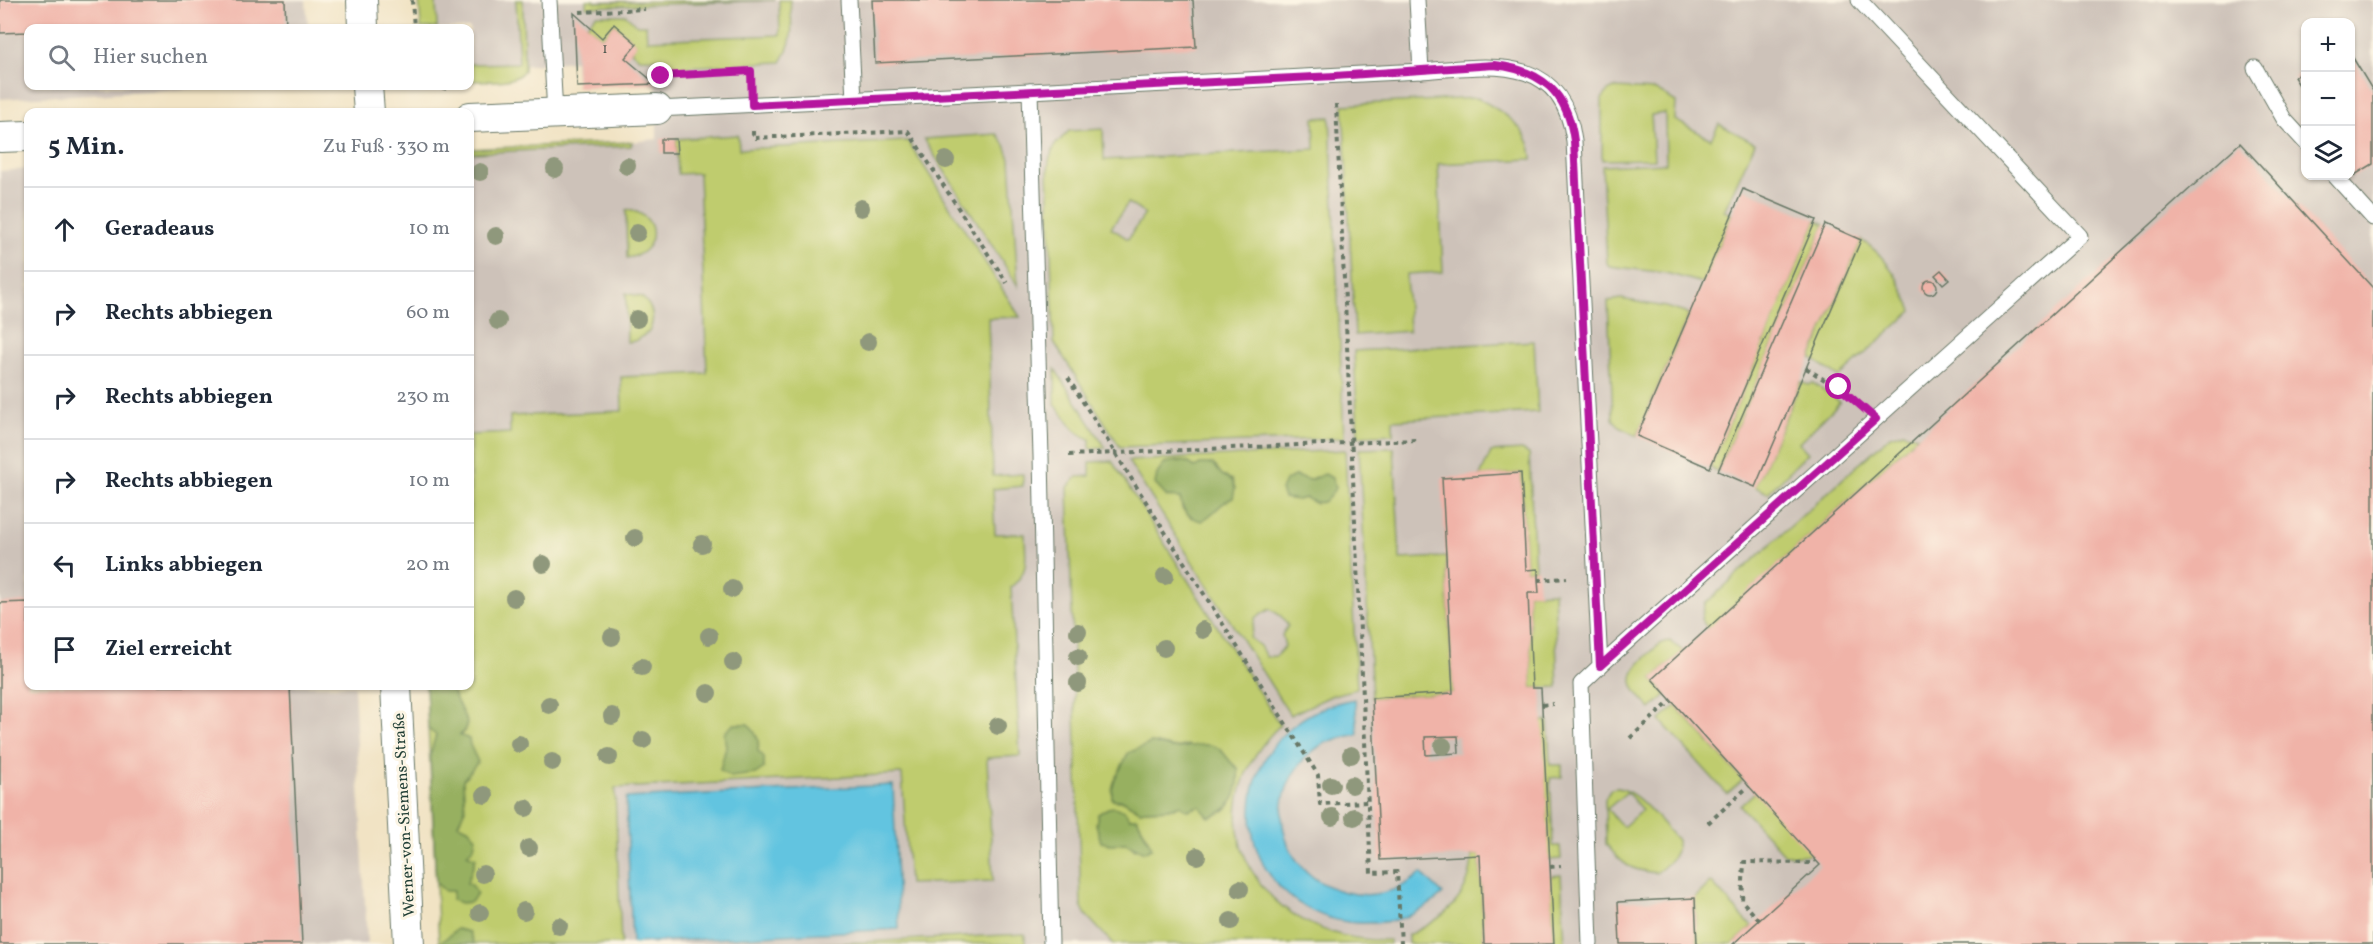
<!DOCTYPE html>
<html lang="de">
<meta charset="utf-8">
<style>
body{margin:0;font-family:Vollkorn,serif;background:#f2f2f3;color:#1f2937}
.controls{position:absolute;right:18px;top:18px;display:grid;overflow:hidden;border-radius:12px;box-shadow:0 2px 4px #0004}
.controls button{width:54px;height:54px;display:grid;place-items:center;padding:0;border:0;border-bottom:2px solid #e0e1e3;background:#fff;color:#1f2937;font:30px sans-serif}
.stop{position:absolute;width:18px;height:18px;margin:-14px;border:4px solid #b5179e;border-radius:50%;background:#fff}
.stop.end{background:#b5179e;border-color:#fff;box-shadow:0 2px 6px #0008}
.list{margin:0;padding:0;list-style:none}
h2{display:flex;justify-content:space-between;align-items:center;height:78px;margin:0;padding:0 24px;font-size:26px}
h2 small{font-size:20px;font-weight:400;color:#747a83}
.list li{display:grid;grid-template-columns:39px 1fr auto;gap:18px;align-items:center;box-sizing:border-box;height:84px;padding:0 24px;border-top:2px solid #e0e1e3}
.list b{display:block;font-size:22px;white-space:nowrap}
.list em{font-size:20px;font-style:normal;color:#747a83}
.icon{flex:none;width:33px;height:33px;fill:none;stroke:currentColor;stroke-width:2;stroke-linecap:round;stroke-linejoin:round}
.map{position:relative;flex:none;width:2373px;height:944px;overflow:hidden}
.search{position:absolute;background:#fff;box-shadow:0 2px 4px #0004;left:24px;top:24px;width:450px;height:66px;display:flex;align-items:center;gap:15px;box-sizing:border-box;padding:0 21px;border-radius:12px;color:#747a83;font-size:22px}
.panel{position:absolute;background:#fff;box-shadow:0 2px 4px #0004;left:24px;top:108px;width:450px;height:582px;border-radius:12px}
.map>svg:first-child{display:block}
.industrial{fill:#cdc2b9;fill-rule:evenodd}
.green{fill:#bfcc6e;stroke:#6f8451;stroke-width:1.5;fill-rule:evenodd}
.forest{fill:#97b061;stroke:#5b764a;stroke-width:1.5}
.water{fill:#62c4e0;stroke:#40808a;stroke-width:1.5}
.building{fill:#f0b3a8;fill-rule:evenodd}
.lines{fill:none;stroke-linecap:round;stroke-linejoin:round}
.lane-casing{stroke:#687766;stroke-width:17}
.street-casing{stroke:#687766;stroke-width:32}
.path{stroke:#687766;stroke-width:4;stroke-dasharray:4.5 4.5;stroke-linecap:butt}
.lane{stroke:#fff;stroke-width:15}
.street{stroke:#fff;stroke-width:30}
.tree{fill:#8f987b}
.route{stroke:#b5179e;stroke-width:8}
.labels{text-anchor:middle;stroke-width:6;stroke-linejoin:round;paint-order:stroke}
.number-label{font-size:14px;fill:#535a51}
.street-label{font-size:16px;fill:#1f3d34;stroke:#fcf5e5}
</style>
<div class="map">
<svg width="2373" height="944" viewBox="0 0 2373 944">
<rect width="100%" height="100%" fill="#fcf5e5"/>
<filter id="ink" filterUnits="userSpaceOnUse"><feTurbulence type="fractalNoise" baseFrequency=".0167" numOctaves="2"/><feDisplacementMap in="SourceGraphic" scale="12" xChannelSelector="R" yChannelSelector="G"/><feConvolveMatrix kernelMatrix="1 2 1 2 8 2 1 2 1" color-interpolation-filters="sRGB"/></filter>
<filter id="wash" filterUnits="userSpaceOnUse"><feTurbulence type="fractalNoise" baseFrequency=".008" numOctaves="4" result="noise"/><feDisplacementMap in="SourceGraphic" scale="24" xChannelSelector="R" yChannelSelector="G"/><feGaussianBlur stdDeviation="1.35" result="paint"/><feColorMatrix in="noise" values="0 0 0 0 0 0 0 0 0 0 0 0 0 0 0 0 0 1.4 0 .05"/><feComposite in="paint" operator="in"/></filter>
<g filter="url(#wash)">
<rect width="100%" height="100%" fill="#f1e3c4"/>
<!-- industrial -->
<g class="industrial">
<path d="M0,0H306L308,28H28V86H238L0,99Z"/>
<path d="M433,0H2373V944H457L470,686V153L631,146L632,142L657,139V109L656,84L577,87L575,61L519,66L470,68V28H434ZM2306,22H2350V176H2306Z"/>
<path d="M28,169V686H354L367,944H0V171Z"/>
</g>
<!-- green -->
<g class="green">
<path d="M419,0H436L437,28H421Z"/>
<path d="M516,0H523L524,70C515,85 485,80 470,81V64L519,63Z"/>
<path d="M586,0H594L595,2L775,0L586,7Z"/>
<path d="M779,0H790C792,25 795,40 781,62L661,68V59L639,58L631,51L636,44L614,24L602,38L587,25L596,15H626L637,25H646L647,40L780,35Z"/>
<path d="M1614,88L1656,90L1676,102L1675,120L1711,139L1719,124L1755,143L1724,211L1732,214L1703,283L1666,273L1609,266L1607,263L1602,166L1666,163L1665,113L1651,115L1654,159L1602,160V99L1608,91Z"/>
<path d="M1477,98C1501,110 1532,129 1532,159L1438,164L1443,272L1406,274L1409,331L1355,335L1343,105Z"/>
<path d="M1330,117L1344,438L1120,447L1054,342L1048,171L1049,160L1055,145L1069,131L1103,129L1104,160L1315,149L1314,118ZM1128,203L1145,214L1128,239L1111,228Z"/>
<path d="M997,134L1005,145L1010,159L1018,286L924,139Z"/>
<path d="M738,135L739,149L908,141L1020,317L988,318L993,476L1023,474V486L993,489L995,534H1025C1025,557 1031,571 1011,587L1020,756L987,758L993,881L909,884L902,774L615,788L621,944H439L426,686H470V435L510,433V416L622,411L621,377L707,373L699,173L678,174L676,139Z"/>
<path d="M632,142L631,146L470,153V149Z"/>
<path d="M626,210C661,212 661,254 627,258Z"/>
<path d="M1816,220L1825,224L1718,471L1710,468Z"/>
<path d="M1861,240C1887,255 1902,284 1912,311L1839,377L1811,358Z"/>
<path d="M626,293L642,297C653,307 656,318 649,332L635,341L627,342Z"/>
<path d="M1621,299L1665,307L1689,314L1637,436L1621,428L1613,419L1608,301Z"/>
<path d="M1534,341L1538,412L1393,420V434L1358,436L1354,351Z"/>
<path d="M1055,369L1106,448L1090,449V439C1068,431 1070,419 1055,405Z"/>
<path d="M1801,382L1809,385L1813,383L1840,402L1799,443L1808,453L1768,493L1755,487Z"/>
<path d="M1903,432L1918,436L1708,629L1701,619L1705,604L1890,436Z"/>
<path d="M1394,448L1400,559L1446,557L1453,693L1372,698L1359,449Z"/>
<path d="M1345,450L1357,689L1333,695L1290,715L1128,461ZM1216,467L1222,475L1232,480L1217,509L1191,518L1182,509L1180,498ZM1295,476L1309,480L1315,477L1316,504L1305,498ZM1270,609L1281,616L1288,626L1282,635L1285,646L1276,656L1266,657L1260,646L1250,638L1255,618Z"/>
<path d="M1522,450L1529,454L1535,569L1526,570L1521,473L1480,476L1491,452Z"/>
<path d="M1112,461L1280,725C1184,819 1262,944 1390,940V944H1113L1086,915L1081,905L1068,487L1077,477L1090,476V462ZM1151,743L1175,748L1188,745L1199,806L1187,810L1180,805C1168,812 1154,808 1140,811L1124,801H1116V776ZM1137,818L1148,838L1135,849L1126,843Z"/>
<path d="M1554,592L1558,687L1532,688L1528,593Z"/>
<path d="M1670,641L1683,651L1652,679L1666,695L1651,709C1627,684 1624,677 1651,652C1657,646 1661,641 1670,641Z"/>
<path d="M1676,706L1743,780L1727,794L1660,720Z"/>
<path d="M1542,721H1548L1550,765H1562V777L1550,778L1553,846H1560L1561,859L1549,860Z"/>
<path d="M1617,788C1637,789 1663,825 1677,840C1679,855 1667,865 1656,873C1629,870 1623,865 1606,844L1605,799L1611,789ZM1627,792L1642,810L1623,827L1607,809Z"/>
<path d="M1755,792L1811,853L1808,855H1785L1740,806Z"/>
<path d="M1472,855H1480L1484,944H1408V935C1444,919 1471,898 1472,855Z"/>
<path d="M1561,875L1565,944H1554L1550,876Z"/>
<path d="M1711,882L1752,927L1733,944H1697L1695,898Z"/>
<path d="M1025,934V944H820Z"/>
</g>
<!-- forest -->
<g class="forest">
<path d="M1177,461L1187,462L1195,467L1200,464H1213L1222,475L1232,480L1235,488L1233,498C1218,503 1216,514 1201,521C1188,517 1183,512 1180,498L1167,497L1155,484L1157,474L1165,463Z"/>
<path d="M1325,474L1332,478L1335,488C1327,504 1320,506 1305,498L1298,500L1284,498L1281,490L1285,481L1294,476L1309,480Z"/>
<path d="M426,686H453L452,691L467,722L465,731L460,735L469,739L470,745L478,762L463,780L465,809L458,824L468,828L476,837L474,847L467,854L476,858L467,883L472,885L477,894L471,902L461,903L452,900L453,891H445L436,883L430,755L436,735L428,729Z"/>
<path d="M734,724H748C756,733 760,739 758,751L764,757V768L755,774L730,777L720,770L726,747L724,733Z"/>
<path d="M1151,743C1159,744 1168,748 1175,748C1188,748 1200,742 1214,746C1226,750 1226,761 1238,768C1240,790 1233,812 1209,817L1199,806L1187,810L1180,805C1168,812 1154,808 1140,811L1124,801L1112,799C1110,781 1122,769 1128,753Z"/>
<path d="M1114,807L1125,811L1129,818H1137L1152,848L1144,852L1126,843L1111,844L1101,842L1096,824L1098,814L1108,808Z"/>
<path d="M457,929L469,932L474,944H439Z"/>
</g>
<!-- water -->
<g class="water">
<path d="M1355,699L1358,734C1346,737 1334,738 1323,744C1260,783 1272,874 1345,892C1374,899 1399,892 1421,873L1443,894C1417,917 1393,924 1359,923C1332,922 1310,913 1289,896C1237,852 1239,772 1290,728C1309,712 1331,703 1355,699Z"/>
<path d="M893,785L899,929L632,943L626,798Z"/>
</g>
<g id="blocks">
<!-- building -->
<g class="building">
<path d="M0,0H285L286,28H28V32L0,33Z"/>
<path d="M872,0H1193L1196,47L875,63Z"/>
<path d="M574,13L602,38L614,24L637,44L625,58L656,84L577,87Z"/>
<path d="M2350,53L2373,91V164L2353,176L2350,172Z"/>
<path d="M2306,70V96L2294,77Z"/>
<path d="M661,139H676L677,153H661Z"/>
<path d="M2240,143L2373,288V944H1733L1820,865L1652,679Z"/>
<path d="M1743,189L1816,220L1710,468L1637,436Z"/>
<path d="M1825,224L1861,240L1755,487L1718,471Z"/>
<path d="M1941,270L1949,279L1943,284L1935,275Z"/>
<circle cx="1930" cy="287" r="7"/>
<path d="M1521,473L1526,570L1538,569V580L1539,593H1528L1532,688H1541L1554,944H1484L1480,855L1380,860L1372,698L1453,693L1442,478ZM1458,736L1459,753L1426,755L1425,737Z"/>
<path d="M28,602V686H290L302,944H0V603Z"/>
<path d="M1695,898L1697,944H1620L1618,902Z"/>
</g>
</g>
</g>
<g filter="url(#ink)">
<use href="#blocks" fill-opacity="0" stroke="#687766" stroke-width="1.5"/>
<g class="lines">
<defs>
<g id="lane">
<path d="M549,0L555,115"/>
<path d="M849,0L854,100"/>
<path d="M2255,68L2284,119L2306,143"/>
<path d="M1421,71C1489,66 1562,51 1574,141L1600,666L1581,684L1590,944"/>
<path d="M1030,91L1421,71L1417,0"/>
<path d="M657,109L1030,91L1041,456L1051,944"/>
<path d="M2335,176L2373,218"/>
<path d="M1600,666L2080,236L1859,0"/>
</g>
<g id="street">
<path d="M362,0L363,28"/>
<path d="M367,86L369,112"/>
<path d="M470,117L657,109"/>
<path d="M0,137L28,136"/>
<path d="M396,686L409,944"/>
</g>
</defs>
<!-- lane casing -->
<use href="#lane" class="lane-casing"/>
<!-- street casing -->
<use href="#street" class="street-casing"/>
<!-- path -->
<g class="path">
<path d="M412,0L414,28"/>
<path d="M580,12L645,9"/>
<path d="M670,75L751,71V76"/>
<path d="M433,86L449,89"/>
<path d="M1336,104L1371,873L1397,872L1401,944"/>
<path d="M753,131V138L908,131L1007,283"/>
<path d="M1806,368L1856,400"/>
<path d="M1068,378L1318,775L1320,804L1367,802"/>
<path d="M1069,455L1416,440"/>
<path d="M1538,580L1567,578"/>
<path d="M1542,705L1553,704"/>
<path d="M1630,738L1671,701"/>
<path d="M1708,823L1749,786"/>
<path d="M1550,867L1561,866"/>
<path d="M1759,920L1742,901L1744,862L1810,863L1816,860"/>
</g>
<!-- lane -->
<use href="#lane" class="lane"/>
<!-- street -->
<use href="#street" class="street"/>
</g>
<!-- trees -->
<g class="tree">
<circle cx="946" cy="160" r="9"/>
<circle cx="627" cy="166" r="9"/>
<circle cx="555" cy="169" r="9"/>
<circle cx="480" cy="172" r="9"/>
<circle cx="861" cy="208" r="9"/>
<circle cx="637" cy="233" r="9"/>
<circle cx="496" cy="236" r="9"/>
<circle cx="637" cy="319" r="9"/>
<circle cx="498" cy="321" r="9"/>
<circle cx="868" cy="342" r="9"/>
<circle cx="635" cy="538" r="9"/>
<circle cx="702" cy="544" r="9"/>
<circle cx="543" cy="564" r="9"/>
<circle cx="1165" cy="576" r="9"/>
<circle cx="732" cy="589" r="9"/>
<circle cx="514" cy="598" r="9"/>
<circle cx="1203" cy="630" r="9"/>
<circle cx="1078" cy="632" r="9"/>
<circle cx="709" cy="636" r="9"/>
<circle cx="612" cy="637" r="9"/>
<circle cx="1164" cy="648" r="9"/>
<circle cx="1078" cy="657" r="9"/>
<circle cx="733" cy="662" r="9"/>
<circle cx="642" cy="667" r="9"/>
<circle cx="1078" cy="683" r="9"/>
<circle cx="708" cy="693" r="9"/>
<circle cx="549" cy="705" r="9"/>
<circle cx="612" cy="716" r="9"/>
<circle cx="998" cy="726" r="9"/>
<circle cx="643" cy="740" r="9"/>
<circle cx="519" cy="744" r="9"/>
<circle cx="1443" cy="746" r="9"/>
<circle cx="1351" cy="755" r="9"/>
<circle cx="609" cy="757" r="9"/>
<circle cx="552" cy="762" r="9"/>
<circle cx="1331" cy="785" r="9"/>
<circle cx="1352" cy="785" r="9"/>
<circle cx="485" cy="795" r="9"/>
<circle cx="526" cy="808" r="9"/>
<circle cx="1332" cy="817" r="9"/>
<circle cx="1354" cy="817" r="9"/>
<circle cx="529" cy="848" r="9"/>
<circle cx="1197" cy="856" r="9"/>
<circle cx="483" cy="874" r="9"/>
<circle cx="1240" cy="889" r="9"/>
<circle cx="524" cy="911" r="9"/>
<circle cx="480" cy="913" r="9"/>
<circle cx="1231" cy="921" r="9"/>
<circle cx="559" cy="926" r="9"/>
</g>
</g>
<g class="lines" filter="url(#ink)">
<!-- route -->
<path class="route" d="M661,76L751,71L752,105L1335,76L1494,65C1542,70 1568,93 1574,141L1600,666L1876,419L1839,387"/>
</g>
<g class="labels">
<!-- number labels -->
<g class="number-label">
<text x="605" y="53">1</text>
</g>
<!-- street labels -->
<g class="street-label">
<text transform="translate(403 815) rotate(-93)" y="6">Werner-von-Siemens-Straße</text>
</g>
</g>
</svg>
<div class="controls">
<button>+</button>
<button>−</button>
<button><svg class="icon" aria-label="layers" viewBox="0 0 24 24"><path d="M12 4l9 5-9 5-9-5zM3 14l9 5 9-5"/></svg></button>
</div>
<div class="stop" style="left:1839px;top:387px"></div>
<div class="stop end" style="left:661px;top:76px"></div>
<div class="search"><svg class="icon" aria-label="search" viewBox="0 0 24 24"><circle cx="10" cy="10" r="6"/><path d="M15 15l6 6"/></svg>Hier suchen</div>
<section class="panel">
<h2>5 Min.<small>Zu Fuß · 330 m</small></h2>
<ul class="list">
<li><svg class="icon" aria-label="ahead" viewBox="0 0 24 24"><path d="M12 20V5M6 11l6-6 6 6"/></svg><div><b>Geradeaus</b></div><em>10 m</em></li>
<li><svg class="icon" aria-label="right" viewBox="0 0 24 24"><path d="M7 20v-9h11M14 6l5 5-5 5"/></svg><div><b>Rechts abbiegen</b></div><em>60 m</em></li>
<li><svg class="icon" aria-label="right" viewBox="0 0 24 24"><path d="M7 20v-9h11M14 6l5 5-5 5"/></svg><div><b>Rechts abbiegen</b></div><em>230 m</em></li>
<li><svg class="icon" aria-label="right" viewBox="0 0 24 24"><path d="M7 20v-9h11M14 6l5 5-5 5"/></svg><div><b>Rechts abbiegen</b></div><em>10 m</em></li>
<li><svg class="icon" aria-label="left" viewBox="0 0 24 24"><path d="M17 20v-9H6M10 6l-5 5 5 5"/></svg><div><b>Links abbiegen</b></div><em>20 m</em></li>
<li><svg class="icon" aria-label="arrive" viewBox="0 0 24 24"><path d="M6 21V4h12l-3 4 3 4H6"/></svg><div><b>Ziel erreicht</b></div></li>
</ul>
</section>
</div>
